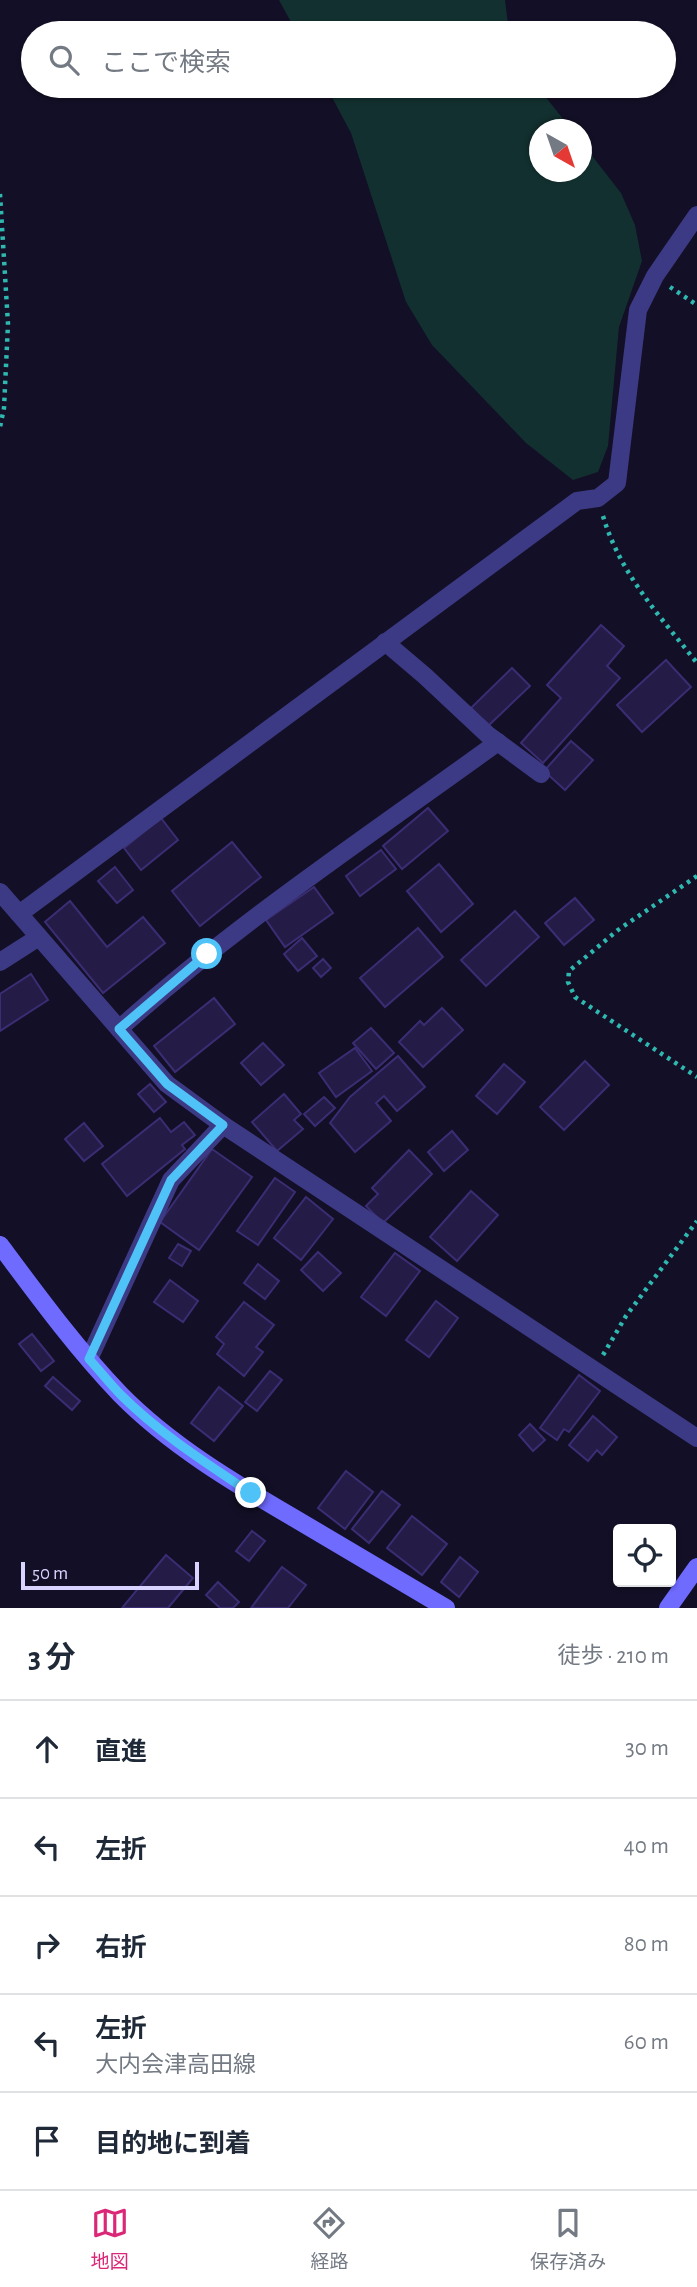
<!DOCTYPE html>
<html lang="ja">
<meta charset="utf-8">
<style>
body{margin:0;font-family:"Alegreya Sans","Noto Sans JP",sans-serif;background:#f6f6f7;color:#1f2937}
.controls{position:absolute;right:21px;bottom:21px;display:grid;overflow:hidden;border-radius:7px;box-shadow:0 2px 5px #0004}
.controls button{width:63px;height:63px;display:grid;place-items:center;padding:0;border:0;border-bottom:2px solid #e0e1e3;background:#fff;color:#1f2937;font:35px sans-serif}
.compass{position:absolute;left:529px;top:119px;width:63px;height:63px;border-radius:50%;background:#fff;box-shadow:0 2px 5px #0004;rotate:140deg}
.scale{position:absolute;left:21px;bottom:18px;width:178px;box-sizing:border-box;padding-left:7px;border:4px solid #d9d4ff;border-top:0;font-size:19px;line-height:24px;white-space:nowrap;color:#d9d4ff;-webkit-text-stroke:5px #130f26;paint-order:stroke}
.stop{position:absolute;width:21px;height:21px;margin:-16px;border:5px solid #4fc3f7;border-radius:50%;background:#fff}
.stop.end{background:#4fc3f7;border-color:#fff;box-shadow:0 2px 7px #0008}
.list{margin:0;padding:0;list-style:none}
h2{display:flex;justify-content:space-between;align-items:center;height:91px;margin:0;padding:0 28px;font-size:30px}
h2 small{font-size:23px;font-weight:400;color:#747a83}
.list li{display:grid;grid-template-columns:46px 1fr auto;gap:21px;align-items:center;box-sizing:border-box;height:98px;padding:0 28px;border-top:2px solid #e0e1e3}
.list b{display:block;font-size:26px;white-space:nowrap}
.list p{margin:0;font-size:23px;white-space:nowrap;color:#747a83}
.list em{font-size:23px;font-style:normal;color:#747a83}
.icon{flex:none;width:38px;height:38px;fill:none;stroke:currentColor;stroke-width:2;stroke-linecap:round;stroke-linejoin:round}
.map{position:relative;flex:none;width:697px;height:1608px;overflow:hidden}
.search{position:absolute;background:#fff;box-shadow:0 2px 5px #0004;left:21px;right:21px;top:21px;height:77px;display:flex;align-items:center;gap:18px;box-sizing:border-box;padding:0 24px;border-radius:38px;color:#747a83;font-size:26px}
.sheet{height:581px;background:#fff}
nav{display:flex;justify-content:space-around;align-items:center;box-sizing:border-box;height:98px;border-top:2px solid #e0e1e3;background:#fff;font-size:19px;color:#747a83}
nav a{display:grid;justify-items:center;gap:4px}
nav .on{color:#db2777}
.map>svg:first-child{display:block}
.green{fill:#12302f}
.building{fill:#241b47;stroke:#3b2d73;stroke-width:2}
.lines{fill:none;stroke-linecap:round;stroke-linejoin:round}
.path{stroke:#2fb8b0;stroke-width:4.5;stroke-dasharray:3.5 5;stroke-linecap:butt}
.street{stroke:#3d3a85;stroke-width:18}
.secondary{stroke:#6f6bff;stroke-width:18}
.route{stroke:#4fc3f7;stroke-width:9}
</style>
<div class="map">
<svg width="697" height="1608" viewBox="0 0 697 1608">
<rect width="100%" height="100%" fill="#130f26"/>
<!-- green -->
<g class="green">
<path d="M279,0H505L509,33H297Z"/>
<path d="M326,86H537L571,129L540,130V172H582V143L621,193L635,225L642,261L619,327L608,446L598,472L573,480L526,443L432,345L406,302L351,133Z"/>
</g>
<!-- building -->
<g class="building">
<path d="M601,625L624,646L607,666L620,678L543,763L521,743L561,698L547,685Z"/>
<path d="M666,660L691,687L642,732L617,705Z"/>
<path d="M512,668L530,686L488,726L471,708Z"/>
<path d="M571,741L593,760L565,790L544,771Z"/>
<path d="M428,808L448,831L402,869L383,846Z"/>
<path d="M161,818L178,840L141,870L124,848Z"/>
<path d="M232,842L261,877L200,926L172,891Z"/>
<path d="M381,850L396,869L360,896L346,876Z"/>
<path d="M439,864L473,904L441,932L407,891Z"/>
<path d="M115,867L133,890L117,903L98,881Z"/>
<path d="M314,887L333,913L285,947L266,920Z"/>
<path d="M575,898L594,920L564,945L545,923Z"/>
<path d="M70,901L107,947L143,917L165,943L103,993L45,922Z"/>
<path d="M515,911L539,937L486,986L461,960Z"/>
<path d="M418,928L443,957L385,1007L360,978Z"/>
<path d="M302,938L317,956L298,971L284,954Z"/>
<path d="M323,959L331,968L321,977L313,968Z"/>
<path d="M31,974L48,1000L0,1031V994Z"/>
<path d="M214,998L235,1024L175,1072L154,1046Z"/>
<path d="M442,1008L463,1030L423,1067L399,1042L420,1021L424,1025Z"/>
<path d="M371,1028L394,1053L376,1069L353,1043Z"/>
<path d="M263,1043L284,1065L261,1085L241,1063Z"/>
<path d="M355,1048L372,1071L336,1097L319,1073Z"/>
<path d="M398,1056L425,1087L397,1111L384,1096L376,1103L391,1121L355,1152L330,1123L350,1097Z"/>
<path d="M585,1061L609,1085L564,1130L540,1107Z"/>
<path d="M504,1064L525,1082L497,1114L476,1096Z"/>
<path d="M150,1084L166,1102L154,1112L138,1094Z"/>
<path d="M284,1094L301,1114L294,1120L303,1129L277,1151L252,1122Z"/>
<path d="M324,1097L335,1108L315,1126L304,1114Z"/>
<path d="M160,1118L171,1132L184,1122L195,1135L182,1145L185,1149L127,1196L102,1164Z"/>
<path d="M84,1123L103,1146L84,1161L65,1139Z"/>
<path d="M452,1131L468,1150L444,1171L428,1152Z"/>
<path d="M212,1149L252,1177L199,1250L160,1222Z"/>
<path d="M409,1150L432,1174L383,1223L366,1206L378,1194L372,1188Z"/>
<path d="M275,1178L295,1192L258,1245L237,1231Z"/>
<path d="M471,1191L498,1215L457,1261L430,1237Z"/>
<path d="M306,1197L333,1219L301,1260L274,1238Z"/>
<path d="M178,1244L191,1251L182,1266L169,1258Z"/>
<path d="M318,1252L341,1273L323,1291L301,1270Z"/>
<path d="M395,1253L420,1271L386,1316L361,1297Z"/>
<path d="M258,1264L279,1281L265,1299L244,1283Z"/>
<path d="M170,1280L198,1301L183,1322L154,1302Z"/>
<path d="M436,1301L458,1318L429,1357L406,1340Z"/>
<path d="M244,1302L274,1325L256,1347L263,1352L244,1376L217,1354L224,1344L216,1337Z"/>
<path d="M32,1334L54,1361L41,1371L19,1344Z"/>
<path d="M270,1371L282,1380L257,1411L245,1402Z"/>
<path d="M579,1375L600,1391L569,1432L564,1429L557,1440L540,1428Z"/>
<path d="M53,1377L80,1401L72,1410L45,1386Z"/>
<path d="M219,1387L243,1406L214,1441L191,1423Z"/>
<path d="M593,1416L617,1437L602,1455L597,1450L588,1461L569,1445Z"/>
<path d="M530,1424L545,1440L533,1451L519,1435Z"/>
<path d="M346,1471L373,1492L345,1529L318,1508Z"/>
<path d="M382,1491L400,1505L369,1543L352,1529Z"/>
<path d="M412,1516L447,1544L422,1575L387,1548Z"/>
<path d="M252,1531L265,1541L249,1561L236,1551Z"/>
<path d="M166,1555L193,1578L168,1608H122Z"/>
<path d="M460,1557L478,1572L459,1597L441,1582Z"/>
<path d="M282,1567L306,1585L288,1608H251Z"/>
<path d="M218,1582L239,1602L233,1608H220L206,1595Z"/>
</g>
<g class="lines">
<!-- path -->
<g class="path">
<path d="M0,194L8,324L4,408L0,427"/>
<path d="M670,287L697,305"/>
<path d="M603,516C620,574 660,616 697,663"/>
<path d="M697,876L618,930L569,971L568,982L575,997L697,1077"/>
<path d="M603,1355L626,1316L697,1221"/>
</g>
<!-- street -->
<g class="street">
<path d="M385,642L425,676L488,735L541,774"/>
<path d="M0,892L167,1084L223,1125L697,1438"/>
<path d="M19,914L577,501L598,498L617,483L638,310L655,276L697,215"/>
<path d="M0,962L39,937"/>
<path d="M119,1029C237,923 370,835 498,742"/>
<path d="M89,1359L171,1180L223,1125"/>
</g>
<!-- secondary -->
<g class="secondary">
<path d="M0,1245C38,1296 76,1348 120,1394C170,1445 234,1483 294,1518C344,1548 395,1578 446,1608"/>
<path d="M668,1608L697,1567"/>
</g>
</g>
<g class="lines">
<!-- route -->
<path class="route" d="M207,954L119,1029L167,1084L223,1125L171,1180L89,1359C100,1371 110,1384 121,1395C159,1433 206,1463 251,1493"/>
</g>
</svg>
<div class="controls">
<button><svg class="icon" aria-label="locate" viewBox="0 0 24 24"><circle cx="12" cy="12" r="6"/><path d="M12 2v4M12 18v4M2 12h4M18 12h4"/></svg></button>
</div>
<svg class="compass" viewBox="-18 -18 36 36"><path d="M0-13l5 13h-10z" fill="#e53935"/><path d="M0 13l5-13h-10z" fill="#747a83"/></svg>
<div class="scale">50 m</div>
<div class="stop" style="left:207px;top:954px"></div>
<div class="stop end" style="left:251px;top:1493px"></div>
<div class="search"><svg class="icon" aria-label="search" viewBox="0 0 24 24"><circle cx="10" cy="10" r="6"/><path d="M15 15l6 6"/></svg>ここで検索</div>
</div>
<section class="sheet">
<h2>3 分<small>徒歩 · 210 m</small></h2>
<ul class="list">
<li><svg class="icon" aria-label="ahead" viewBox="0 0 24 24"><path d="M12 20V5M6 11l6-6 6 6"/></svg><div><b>直進</b></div><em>30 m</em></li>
<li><svg class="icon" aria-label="left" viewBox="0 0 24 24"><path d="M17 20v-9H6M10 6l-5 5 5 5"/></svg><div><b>左折</b></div><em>40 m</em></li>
<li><svg class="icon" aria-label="right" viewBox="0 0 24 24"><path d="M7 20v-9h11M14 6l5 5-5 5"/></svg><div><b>右折</b></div><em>80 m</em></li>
<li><svg class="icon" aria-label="left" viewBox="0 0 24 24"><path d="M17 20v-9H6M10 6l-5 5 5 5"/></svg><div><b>左折</b><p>大内会津高田線</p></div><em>60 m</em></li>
<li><svg class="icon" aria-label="arrive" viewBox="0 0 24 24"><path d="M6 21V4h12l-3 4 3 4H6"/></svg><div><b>目的地に到着</b></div></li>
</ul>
</section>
<nav>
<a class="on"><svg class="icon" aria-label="map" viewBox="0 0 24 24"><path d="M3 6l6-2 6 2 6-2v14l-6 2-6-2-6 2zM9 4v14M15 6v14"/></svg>地図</a>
<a><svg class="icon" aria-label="directions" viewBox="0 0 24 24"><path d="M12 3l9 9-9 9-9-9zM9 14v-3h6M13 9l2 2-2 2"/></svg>経路</a>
<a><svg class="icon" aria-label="saved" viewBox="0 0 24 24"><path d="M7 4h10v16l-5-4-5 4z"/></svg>保存済み</a>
</nav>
